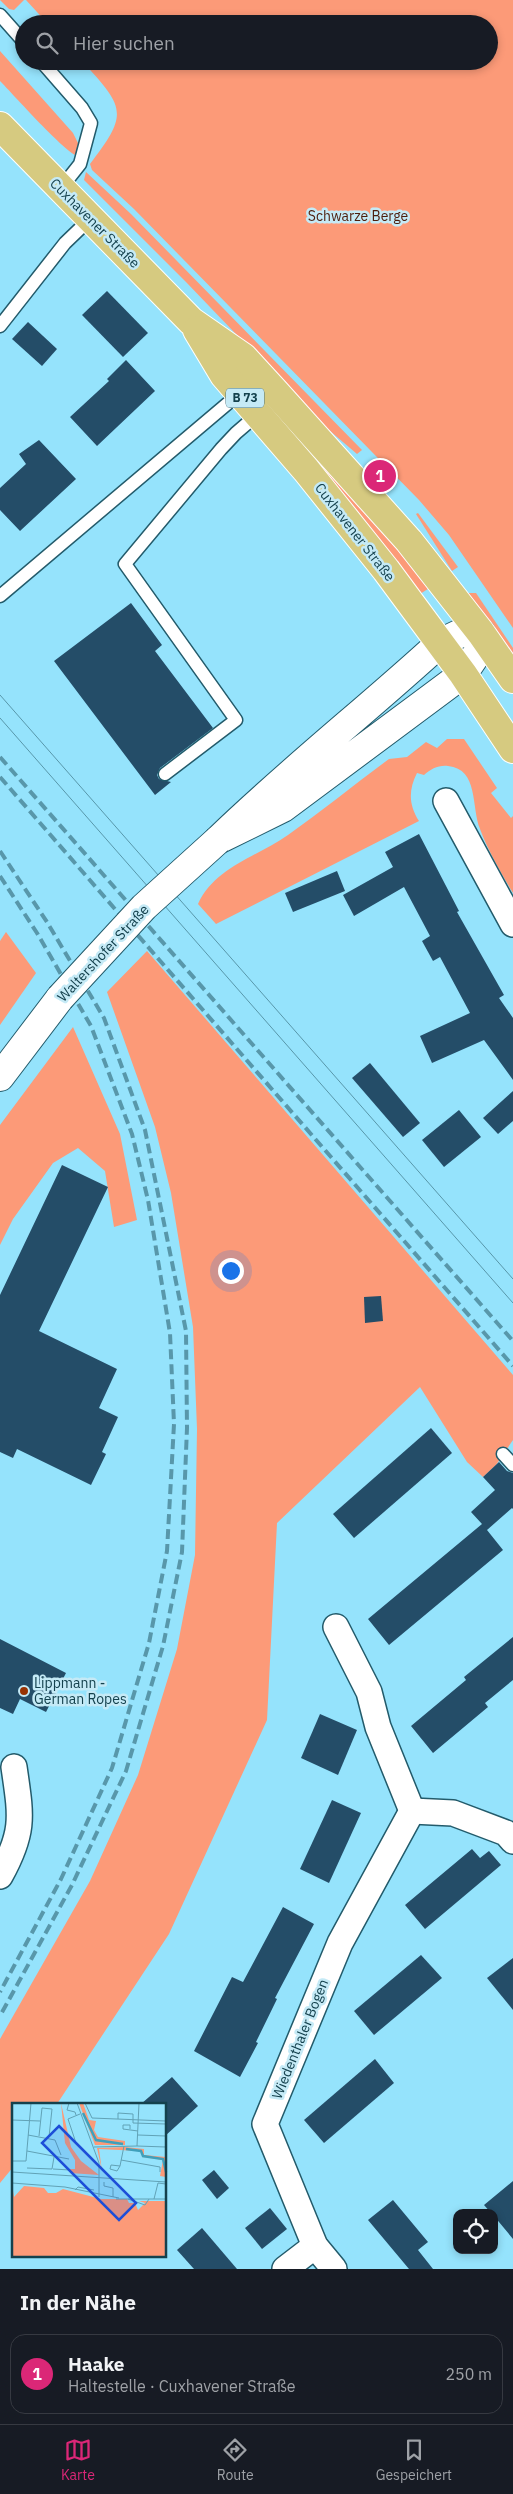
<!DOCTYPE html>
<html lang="de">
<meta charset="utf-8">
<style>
body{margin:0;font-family:"IBM Plex Sans",sans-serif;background:#242831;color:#f1f3f6}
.controls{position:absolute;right:15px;bottom:15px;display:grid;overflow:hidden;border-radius:10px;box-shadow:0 2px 8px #0003}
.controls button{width:45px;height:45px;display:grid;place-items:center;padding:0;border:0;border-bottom:1px solid #363941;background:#171b24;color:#f1f3f6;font:25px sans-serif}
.you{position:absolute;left:230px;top:1270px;width:18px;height:18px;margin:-12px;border:4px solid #fff;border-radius:50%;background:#1a73e8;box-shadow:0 0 0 8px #1a73e833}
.badge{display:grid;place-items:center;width:32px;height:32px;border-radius:50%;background:#db2777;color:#fff;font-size:16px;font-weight:700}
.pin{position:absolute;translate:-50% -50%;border:2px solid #fff;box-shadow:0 1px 5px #0006}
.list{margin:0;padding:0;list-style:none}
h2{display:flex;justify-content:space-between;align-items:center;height:65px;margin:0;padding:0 20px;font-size:21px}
h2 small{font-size:16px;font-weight:400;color:#9ea1a6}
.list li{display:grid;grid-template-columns:32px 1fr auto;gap:15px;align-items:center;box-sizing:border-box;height:80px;margin:0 10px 10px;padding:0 10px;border:1px solid #363941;border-radius:15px}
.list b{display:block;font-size:19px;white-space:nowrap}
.list p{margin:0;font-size:16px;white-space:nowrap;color:#9ea1a6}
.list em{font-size:16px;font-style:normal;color:#9ea1a6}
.icon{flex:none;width:28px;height:28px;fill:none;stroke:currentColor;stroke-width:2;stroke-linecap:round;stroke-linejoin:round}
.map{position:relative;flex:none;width:513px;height:2269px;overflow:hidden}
.search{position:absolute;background:#171b24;box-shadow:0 2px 8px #0003;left:15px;right:15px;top:15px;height:55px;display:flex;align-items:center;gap:12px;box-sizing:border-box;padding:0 18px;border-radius:28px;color:#9ea1a6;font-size:19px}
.sheet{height:155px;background:#171b24}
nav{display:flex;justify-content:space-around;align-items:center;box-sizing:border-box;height:70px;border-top:1px solid #363941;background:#171b24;font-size:14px;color:#9ea1a6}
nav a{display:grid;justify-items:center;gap:2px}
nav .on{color:#db2777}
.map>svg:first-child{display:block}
.green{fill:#fc9a78}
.building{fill:#244d68}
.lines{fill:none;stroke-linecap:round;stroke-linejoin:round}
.service-casing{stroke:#235b6b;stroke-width:15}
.minor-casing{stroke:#235b6b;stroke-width:28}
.secondary-casing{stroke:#235b6b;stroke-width:30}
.primary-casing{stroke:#fff;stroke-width:30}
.service{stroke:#fff;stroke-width:12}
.minor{stroke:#fff;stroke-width:25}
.secondary{stroke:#fff;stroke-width:28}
.primary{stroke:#d6ca80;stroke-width:28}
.tram{stroke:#5897aa;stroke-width:1}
.rail{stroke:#5897aa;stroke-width:4;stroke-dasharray:10 5;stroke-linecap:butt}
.secondary-bridge-casing{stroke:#235b6b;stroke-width:30;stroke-linecap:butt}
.secondary-bridge{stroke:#fff;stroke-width:28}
.poi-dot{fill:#973203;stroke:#c5eaf6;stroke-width:2}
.labels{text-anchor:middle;stroke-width:5;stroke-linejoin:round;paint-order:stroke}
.shield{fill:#c5eaf6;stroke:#497480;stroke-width:1}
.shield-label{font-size:12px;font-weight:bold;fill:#14414d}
.park-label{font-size:14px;fill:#4d1d0c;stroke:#c5eaf6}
.street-label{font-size:14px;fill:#14414d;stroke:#c5eaf6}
.poi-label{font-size:14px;fill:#14414d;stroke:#c5eaf6;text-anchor:start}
.inset-river{fill:none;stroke:#3fa0bb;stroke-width:2.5}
.inset-road{fill:none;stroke:#61a2b6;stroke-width:1}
.view{fill:#1d4ed8;fill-opacity:0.15;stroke:#1d4ed8;stroke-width:2.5}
.inset-edge{fill:none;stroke:#14414d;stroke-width:2.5}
</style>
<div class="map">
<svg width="513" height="2269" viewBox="0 0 513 2269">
<rect width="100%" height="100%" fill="#95e3fc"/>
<!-- green -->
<g class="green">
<path d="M0,0H24L14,10L9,9Z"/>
<path d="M26,0H513V628L449,535L419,500L134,209L92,170L90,164C129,113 125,108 82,61H489V24H48Z"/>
<path d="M0,51L73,133L79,145L78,156C67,155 12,93 0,81Z"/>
<path d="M86,172L131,214L362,450L357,454L323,425L186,282L84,180Z"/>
<path d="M269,404L431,587L420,594L267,405Z"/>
<path d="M418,513L458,567L452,571L416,514Z"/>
<path d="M467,593H476L513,648V659Z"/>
<path d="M447,739H464L497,788L491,793L511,818L513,816V893C501,873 488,851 480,829C471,807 479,769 448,766C438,765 431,769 424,775L417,773C408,791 409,805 419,821L216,924L198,904C214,868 258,856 288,835C322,811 355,784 389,759L407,757L426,742L437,748Z"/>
<path d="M6,932L36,973L0,1025V941Z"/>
<path d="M147,951L513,1375V1440L496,1465L483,1477L467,1462L420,1387L277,1523L267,1720L169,1934L57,2104H14V2166L0,2183V2039L90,1881L138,1775L177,1649L195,1555L197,1429L193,1327L171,1193L155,1127L107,992Z"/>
<path d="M73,1027L120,1134L137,1220L114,1227L105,1171L78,1148L53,1163L13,1219L0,1245V1125Z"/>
</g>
<!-- building -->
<g class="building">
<path d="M107,291L148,333L123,357L82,315Z"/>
<path d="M28,322L57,349L42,366L12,339Z"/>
<path d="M126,360L155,391L97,446L70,417L109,381L107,379Z"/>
<path d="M39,440L76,479L20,531L0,510V488L26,464L19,454Z"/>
<path d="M131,603L162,645L155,651L213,728L160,768L157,775L159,779L171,782L155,795L54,661Z"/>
<path d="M419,834L459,911L457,912L504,995L499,998L513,1018V1080L484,1040L432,1063L420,1036L470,1013L440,957L433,961L422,941L430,936L404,887L354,916L343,895L393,867L385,852Z"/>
<path d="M337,871L345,891L293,912L285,893Z"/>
<path d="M370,1063L420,1123L403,1137L352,1078Z"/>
<path d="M513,1091V1121L498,1134L483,1118Z"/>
<path d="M459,1110L481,1137L444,1167L422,1140Z"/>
<path d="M62,1165L108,1187L39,1331L117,1369L99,1408L118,1417L102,1452L106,1454L91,1485L17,1449L13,1458L0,1452V1295Z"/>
<path d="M381,1296L383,1321L365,1323L364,1297Z"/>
<path d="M431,1428L452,1453L354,1538L333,1514Z"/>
<path d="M499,1462L507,1471L513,1473V1509L512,1508L487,1530L503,1550L389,1645L368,1619L482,1524L471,1512L495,1490L483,1477Z"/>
<path d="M513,1637V1680L485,1703L488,1707L433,1753L411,1726L466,1680L464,1677Z"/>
<path d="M0,1639L66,1673L46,1712L20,1699L13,1714L0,1708Z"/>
<path d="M320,1714L357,1730L338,1775L301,1758Z"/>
<path d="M332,1800L361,1813L329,1883L300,1869Z"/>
<path d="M472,1849L480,1858L489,1851L501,1865L425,1929L405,1905Z"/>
<path d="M283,1907L314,1924L275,1998L277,1999L256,2042L258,2043L240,2077L194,2051L232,1977L243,1982Z"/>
<path d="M421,1955L442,1978L374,2035L354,2011Z"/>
<path d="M513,1958V2010L487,1978Z"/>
<path d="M375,2059L394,2083L324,2143L304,2120Z"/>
<path d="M172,2077L198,2106L165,2136V2104H141Z"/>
<path d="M214,2170L229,2188L217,2199L202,2180Z"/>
<path d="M513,2181V2239L494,2216V2213H491L484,2205Z"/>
<path d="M393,2200L428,2242L418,2250L433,2269H409L368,2220Z"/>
<path d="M270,2208L287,2229L262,2249L245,2228Z"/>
<path d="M202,2228L237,2269H194L177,2250Z"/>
</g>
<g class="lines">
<defs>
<g id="service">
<path d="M0,15L24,42"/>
<path d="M41,61L82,108L91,123L80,164L61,188"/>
<path d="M0,326L65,243L91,218"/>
<path d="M0,596L240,393"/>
<path d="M165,774L236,720L125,564L221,449L236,433L258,414"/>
<path d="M503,1454L513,1465"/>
</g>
<g id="minor">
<path d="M446,801L513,924"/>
<path d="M336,1627L369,1692L378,1727L412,1811"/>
<path d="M412,1811L453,1813L506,1833L513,1841"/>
<path d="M0,1876C25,1831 21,1816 14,1767"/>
<path d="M285,2269L315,2246"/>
<path d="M334,2269L315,2246L265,2124L340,1943L412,1811"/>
</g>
<g id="secondary">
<path d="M463,632L481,633L478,652L463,674L283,808L218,840C289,771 367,710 440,643Z"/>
<path d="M0,1077L60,998"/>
</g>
<g id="primary">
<path d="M0,126L191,321L243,357L276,393L409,541L481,633L513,679"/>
<path d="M197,330L224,375L306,470L386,570L463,674L513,749"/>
</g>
</defs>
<!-- service casing -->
<use href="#service" class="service-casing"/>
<!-- minor casing -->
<use href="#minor" class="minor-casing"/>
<!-- secondary casing -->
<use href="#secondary" class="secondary-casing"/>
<!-- primary casing -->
<use href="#primary" class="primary-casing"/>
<!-- service -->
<use href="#service" class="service"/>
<!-- minor -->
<use href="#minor" class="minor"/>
<!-- secondary -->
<use href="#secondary" class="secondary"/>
<!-- primary -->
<use href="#primary" class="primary"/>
<!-- tram -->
<g class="tram">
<path d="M0,695L513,1279"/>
<path d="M0,718L513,1303"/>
</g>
<!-- rail -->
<g class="rail">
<path d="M0,757L513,1341"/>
<path d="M0,777L513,1366"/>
<path d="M0,851L47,922L104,1018L145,1130L186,1331L187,1428L182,1552L163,1646L126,1771L72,1885L0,2016"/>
<path d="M0,876L37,933L91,1026L132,1134L148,1200L170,1333L174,1424L167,1551L149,1643L112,1768L61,1879L0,1992"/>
</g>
<defs>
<path id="secondary-bridge" d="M60,998L144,907L218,840"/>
</defs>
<!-- secondary-bridge casing -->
<use href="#secondary-bridge" class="secondary-bridge-casing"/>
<!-- secondary-bridge -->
<use href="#secondary-bridge" class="secondary-bridge"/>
</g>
<!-- markers -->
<circle class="poi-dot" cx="24" cy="1691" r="5"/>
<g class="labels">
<!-- shield labels -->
<rect class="shield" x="226" y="388.5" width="38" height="19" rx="4"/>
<g class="shield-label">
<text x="245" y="402">B 73</text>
</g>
<!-- park labels -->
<g class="park-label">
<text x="358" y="221">Schwarze Berge</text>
</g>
<!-- street labels -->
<g class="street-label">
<text transform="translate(95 223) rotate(45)" y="5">Cuxhavener Straße</text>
<text transform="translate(355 532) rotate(52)" y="5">Cuxhavener Straße</text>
<text transform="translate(103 953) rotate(-47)" y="5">Waltershofer Straße</text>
<text transform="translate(300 2039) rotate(-68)" y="5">Wiedenthaler Bogen</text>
</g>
<!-- poi labels -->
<g class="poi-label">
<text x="34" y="1688">Lippmann -<tspan x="34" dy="16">German Ropes</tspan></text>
</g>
</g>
<!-- overview -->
<g transform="translate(12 2103)">
<rect width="154" height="154" fill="#95e3fc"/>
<path d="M49,0L59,44L69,58L87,72L58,70L57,66H63V57L53,40ZM67,0H71L77,17L84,18L82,27L86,34L113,38V42H83ZM113,44L132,46V52L154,54V74L148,73L151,57L131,54L128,48L87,46L90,68L85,45ZM0,82L2,94L12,83L32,85L36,90H44L51,86L89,96H115L117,100H123L126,107L133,100L127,98H154V154H0Z" fill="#fc9a78"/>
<path class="inset-river" d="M71,10L84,37L111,41M114,46L129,48L131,53L151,56L154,69"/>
<path class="inset-road" d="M57,0L55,7L63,9L64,12M65,0L87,60V94M73,0L80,15L154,18M127,0L125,43L154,44M106,16V10L121,11V20L154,21M0,17L28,18M118,26V22H111V26L126,28M16,32L43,37L49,52M126,32L154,33M27,33L30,5L40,6L37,34M64,40L56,16L68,11M82,44L125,43M15,48L57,56M109,57L148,64V69M0,58H14L19,0M108,63L99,62L98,66L105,68L108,63L112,43M15,65L40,66L42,54M41,66L58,67M0,69L154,79M92,79V83L101,85V94M0,80L53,84L107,95M63,87L66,84L82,87M104,96H154M116,96L133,102L137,96M142,96L146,80L154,81"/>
<path class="view" d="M47,23L124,100L107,117L30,40Z"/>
<rect width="154" height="154" class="inset-edge"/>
</g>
</svg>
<div class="controls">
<button><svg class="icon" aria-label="locate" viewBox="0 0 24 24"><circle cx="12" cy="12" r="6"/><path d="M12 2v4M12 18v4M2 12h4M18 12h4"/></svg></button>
</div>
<div class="you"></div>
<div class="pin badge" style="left:380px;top:476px">1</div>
<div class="search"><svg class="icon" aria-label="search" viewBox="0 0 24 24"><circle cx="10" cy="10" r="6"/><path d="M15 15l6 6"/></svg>Hier suchen</div>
</div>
<section class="sheet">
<h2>In der Nähe<small></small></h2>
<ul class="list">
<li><span class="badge">1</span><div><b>Haake</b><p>Haltestelle · Cuxhavener Straße</p></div><em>250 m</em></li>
</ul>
</section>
<nav>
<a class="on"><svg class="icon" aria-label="map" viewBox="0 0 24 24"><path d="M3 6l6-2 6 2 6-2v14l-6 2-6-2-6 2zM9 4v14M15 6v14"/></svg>Karte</a>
<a><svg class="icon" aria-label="directions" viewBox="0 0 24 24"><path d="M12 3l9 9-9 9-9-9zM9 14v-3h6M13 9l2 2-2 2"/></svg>Route</a>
<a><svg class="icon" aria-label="saved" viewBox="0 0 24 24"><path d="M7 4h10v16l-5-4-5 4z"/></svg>Gespeichert</a>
</nav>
